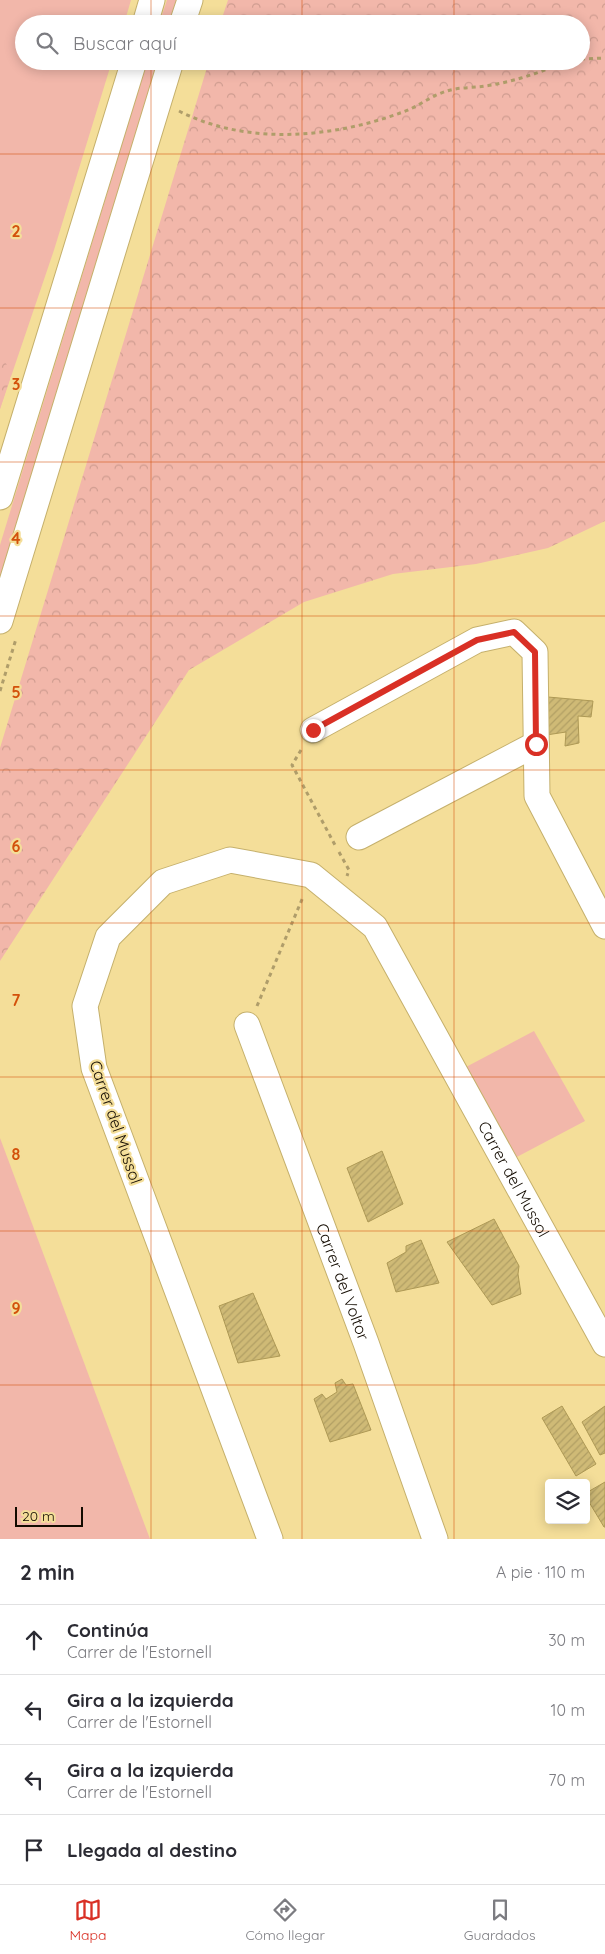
<!DOCTYPE html>
<html lang="es">
<meta charset="utf-8">
<style>
body{margin:0;font-family:Quicksand,sans-serif;background:#f2f2f3;color:#2b2b33}
.controls{position:absolute;right:15px;bottom:15px;display:grid;overflow:hidden;border-radius:5px;box-shadow:0 2px 12px #0003}
.controls button{width:45px;height:45px;display:grid;place-items:center;padding:0;border:0;border-bottom:1px solid #e1e1e2;background:#fff;color:#2b2b33;font:25px sans-serif}
.scale{position:absolute;left:15px;bottom:12px;width:68px;box-sizing:border-box;padding-left:5px;border:2px solid #130b00;border-top:0;font-size:14px;line-height:18px;white-space:nowrap;color:#130b00;-webkit-text-stroke:4px #f4de99;paint-order:stroke}
.stop{position:absolute;width:15px;height:15px;margin:-11px;border:4px solid #d93025;border-radius:50%;background:#fff}
.stop.end{background:#d93025;border-color:#fff;box-shadow:0 1px 5px #0008}
.list{margin:0;padding:0;list-style:none}
h2{display:flex;justify-content:space-between;align-items:center;height:65px;margin:0;padding:0 20px;font-size:21px}
h2 small{font-size:16px;font-weight:400;color:#7c7c81}
.list li{display:grid;grid-template-columns:32px 1fr auto;gap:15px;align-items:center;box-sizing:border-box;height:70px;padding:0 20px;border-top:1px solid #e1e1e2}
.list b{display:block;font-size:19px;white-space:nowrap}
.list p{margin:0;font-size:16px;white-space:nowrap;color:#7c7c81}
.list em{font-size:16px;font-style:normal;color:#7c7c81}
.icon{flex:none;width:28px;height:28px;fill:none;stroke:currentColor;stroke-width:2;stroke-linecap:round;stroke-linejoin:round}
.map{position:relative;flex:none;width:605px;height:1539px;overflow:hidden}
.search{position:absolute;background:#fff;box-shadow:0 2px 12px #0003;left:15px;right:15px;top:15px;height:55px;display:flex;align-items:center;gap:12px;box-sizing:border-box;padding:0 18px;border-radius:28px;color:#7c7c81;font-size:19px}
.sheet{height:345px;background:#fff}
nav{display:flex;justify-content:space-around;align-items:center;box-sizing:border-box;height:70px;border-top:1px solid #e1e1e2;background:#fff;font-size:14px;color:#7c7c81}
nav a{display:grid;justify-items:center;gap:2px}
nav .on{color:#d93025}
.map>svg:first-child{display:block}
.green{fill:#f2b7aa}
.forest{fill:url(#forest-crowns)}
.building{fill:url(#building-hatch);stroke:#ae9955}
.lines{fill:none;stroke-linecap:round;stroke-linejoin:round}
.minor-casing{stroke:#c5b06c;stroke-width:27}
.path{stroke:#af9d6a;stroke-width:3;stroke-dasharray:4 4;stroke-linecap:butt}
.minor{stroke:#fff;stroke-width:25}
.route{stroke:#d93025;stroke-width:6}
.grid{fill:none;stroke:#d3510b;stroke-width:1;stroke-opacity:0.55}
.labels{text-anchor:middle;stroke-width:4.5;stroke-linejoin:round;paint-order:stroke}
.street-label{font-size:16px;fill:#130b00;stroke:#f4de99}
.grid-label{font-size:16px;text-anchor:middle;font-weight:bold;fill:#d3510b;stroke:#f4de99;stroke-width:4.5;stroke-linejoin:round;paint-order:stroke}
</style>
<div class="map">
<svg width="605" height="1539" viewBox="0 0 605 1539">
<defs>
<pattern id="forest-crowns" width="20" height="18" patternUnits="userSpaceOnUse" patternTransform="scale(1.25)"><rect width="20" height="18" fill="#f2b7aa"/><path d="M2 6a3 3 0 1 1 6 0M12 15a3 3 0 1 1 6 0" fill="none" stroke="#cf9c90"/></pattern>
<pattern id="building-hatch" width="6" height="6" patternUnits="userSpaceOnUse" patternTransform="scale(1.25)"><rect width="6" height="6" fill="#cfba76"/><path d="M-1 1l2-2M0 6l6-6M5 7l2-2" fill="none" stroke="#b19f64"/></pattern>
</defs>
<rect width="100%" height="100%" fill="#f4de99"/>
<!-- green -->
<g class="green">
<path d="M0,0H131L124,24H24V61H112L54,250L0,409Z"/>
<path d="M167,0H178L171,24H159Z"/>
<path d="M147,61H159L0,586V545L107,194L119,147Z"/>
<path d="M534,1031L585,1121L513,1159L466,1067Z"/>
<path d="M0,1138L150,1539H0Z"/>
</g>
<!-- forest -->
<g class="forest">
<path d="M228,0H605V521L548,548L476,564L393,574L304,602L189,670L0,961V748L209,61H581V24H220Z"/>
<path d="M0,355L12,372L0,409Z"/>
</g>
<!-- building -->
<g class="building">
<path d="M548,697L593,701L591,717L578,716L579,743L565,746L566,732L546,735Z"/>
<path d="M382,1151L403,1204L368,1222L347,1168Z"/>
<path d="M494,1219L519,1266L518,1274L521,1294L492,1305L447,1242Z"/>
<path d="M421,1240L439,1283L396,1292L387,1263L406,1252V1246Z"/>
<path d="M253,1293L280,1356L238,1363L219,1306Z"/>
<path d="M342,1379L346,1385L353,1384L371,1430L330,1442L314,1399L322,1394L326,1399L337,1392L335,1383Z"/>
<path d="M562,1406L596,1464L576,1476L542,1418Z"/>
<path d="M605,1406V1453L600,1455L582,1422Z"/>
<path d="M605,1482V1527H604L586,1497V1493Z"/>
</g>
<g class="lines">
<defs>
<g id="minor">
<path d="M145,24L152,0"/>
<path d="M182,24L190,0"/>
<path d="M0,497L134,61"/>
<path d="M0,621L171,61"/>
<path d="M313,730L477,640L514,632L535,652L537,796L605,926"/>
<path d="M359,837L536,744"/>
<path id="s1" d="M247,1025L366,1343L435,1539"/>
<path id="s2" d="M270,1539L94,1068L85,1006L108,937L163,882L230,860L311,875L375,927L605,1344"/>
</g>
</defs>
<!-- minor casing -->
<use href="#minor" class="minor-casing"/>
<!-- path -->
<g class="path">
<path d="M581,59L605,58"/>
<path d="M179,111C247,146 333,138 403,112C418,107 432,95 447,91C459,87 473,88 485,86C514,82 541,72 568,61"/>
<path d="M0,691L16,639"/>
<path d="M301,750L292,765L335,845"/>
<path d="M339,852L349,870L347,876"/>
<path d="M257,1006L303,897"/>
</g>
<!-- minor -->
<use href="#minor" class="minor"/>
</g>
<g class="lines">
<!-- route -->
<path class="route" d="M313,730L477,640L514,632L535,652L536,744"/>
</g>
<!-- grid -->
<path class="grid" d="M151,0V24M302,0V24M454,0V24M151,61V1539M302,61V1539M454,61V1539M0,154H605M0,308H605M0,462H605M0,616H605M0,770H605M0,923H605M0,1077H605M0,1231H605M0,1385H605"/>
<g class="labels">
<!-- street labels -->
<g class="street-label">
<text transform="translate(116 1122) rotate(71)" y="6">Carrer del Mussol</text>
<text dy="6" stroke="none"><textPath href="#s2" startOffset="1239">Carrer del Mussol</textPath></text>
<text dy="6" stroke="none"><textPath href="#s1" startOffset="274">Carrer del Voltor</textPath></text>
</g>
</g>
<g class="grid-label">
<text x="16" y="237">2</text>
<text x="16" y="390">3</text>
<text x="16" y="544">4</text>
<text x="16" y="698">5</text>
<text x="16" y="852">6</text>
<text x="16" y="1006">7</text>
<text x="16" y="1160">8</text>
<text x="16" y="1314">9</text>
</g>
</svg>
<div class="controls">
<button><svg class="icon" aria-label="layers" viewBox="0 0 24 24"><path d="M12 4l9 5-9 5-9-5zM3 14l9 5 9-5"/></svg></button>
</div>
<div class="scale">20 m</div>
<div class="stop" style="left:536px;top:744px"></div>
<div class="stop end" style="left:313px;top:730px"></div>
<div class="search"><svg class="icon" aria-label="search" viewBox="0 0 24 24"><circle cx="10" cy="10" r="6"/><path d="M15 15l6 6"/></svg>Buscar aquí</div>
</div>
<section class="sheet">
<h2>2 min<small>A pie · 110 m</small></h2>
<ul class="list">
<li><svg class="icon" aria-label="ahead" viewBox="0 0 24 24"><path d="M12 20V5M6 11l6-6 6 6"/></svg><div><b>Continúa</b><p>Carrer de l'Estornell</p></div><em>30 m</em></li>
<li><svg class="icon" aria-label="left" viewBox="0 0 24 24"><path d="M17 20v-9H6M10 6l-5 5 5 5"/></svg><div><b>Gira a la izquierda</b><p>Carrer de l'Estornell</p></div><em>10 m</em></li>
<li><svg class="icon" aria-label="left" viewBox="0 0 24 24"><path d="M17 20v-9H6M10 6l-5 5 5 5"/></svg><div><b>Gira a la izquierda</b><p>Carrer de l'Estornell</p></div><em>70 m</em></li>
<li><svg class="icon" aria-label="arrive" viewBox="0 0 24 24"><path d="M6 21V4h12l-3 4 3 4H6"/></svg><div><b>Llegada al destino</b></div></li>
</ul>
</section>
<nav>
<a class="on"><svg class="icon" aria-label="map" viewBox="0 0 24 24"><path d="M3 6l6-2 6 2 6-2v14l-6 2-6-2-6 2zM9 4v14M15 6v14"/></svg>Mapa</a>
<a><svg class="icon" aria-label="directions" viewBox="0 0 24 24"><path d="M12 3l9 9-9 9-9-9zM9 14v-3h6M13 9l2 2-2 2"/></svg>Cómo llegar</a>
<a><svg class="icon" aria-label="saved" viewBox="0 0 24 24"><path d="M7 4h10v16l-5-4-5 4z"/></svg>Guardados</a>
</nav>
